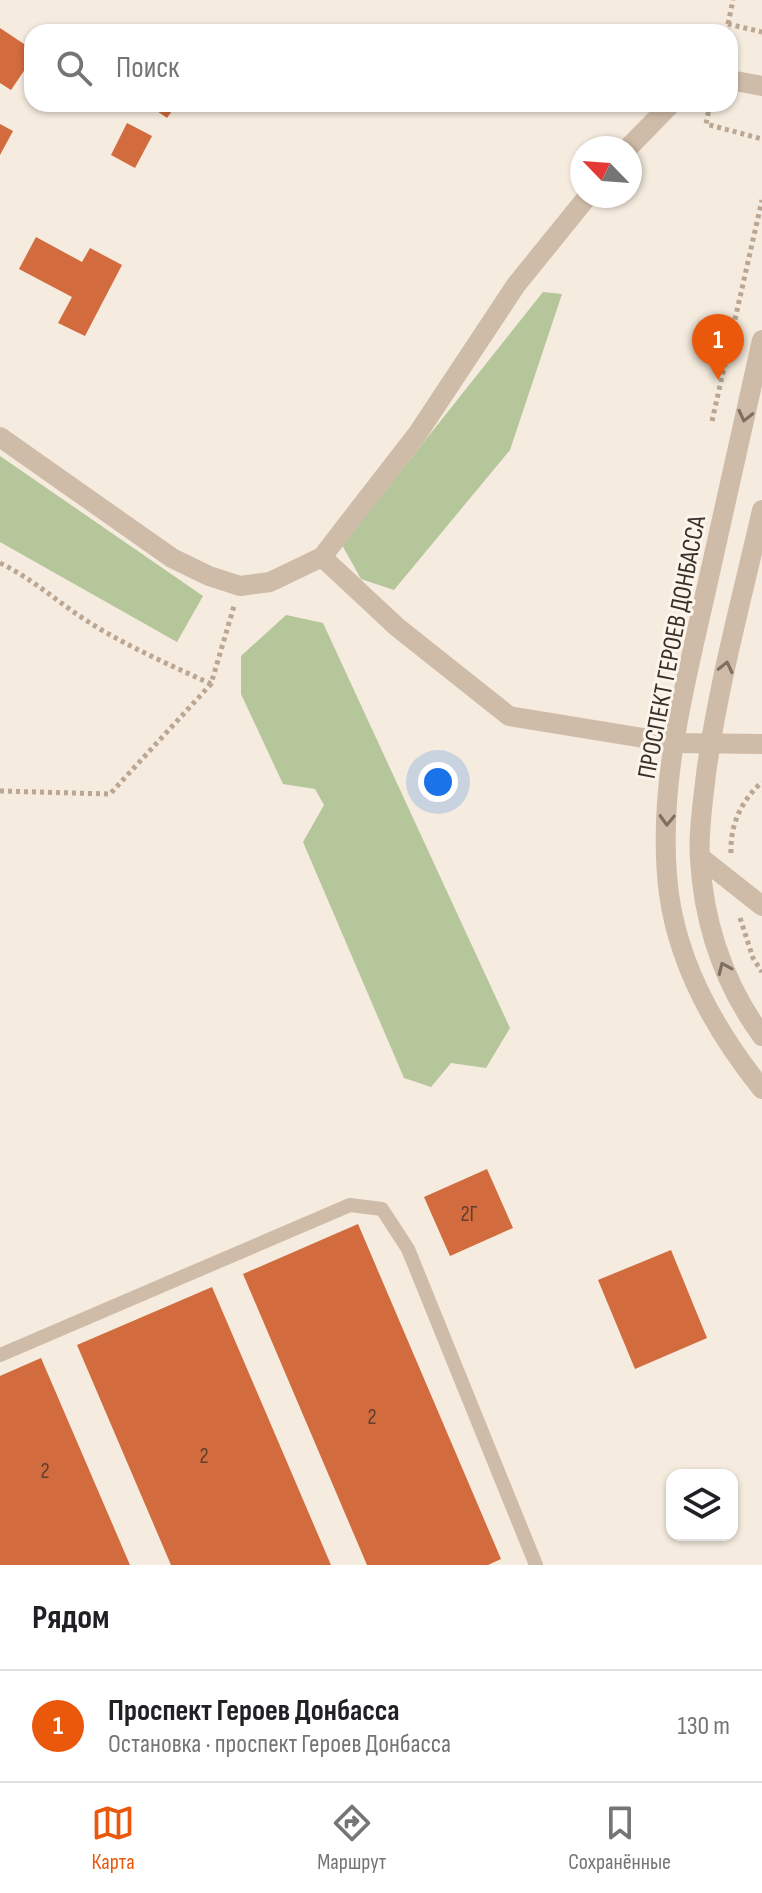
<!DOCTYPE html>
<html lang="ru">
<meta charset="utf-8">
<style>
body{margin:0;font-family:"Sofia Sans Condensed",sans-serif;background:#f2f2f2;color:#202124}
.controls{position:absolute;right:24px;bottom:24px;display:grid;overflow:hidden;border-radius:16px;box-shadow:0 2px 6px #0004}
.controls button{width:72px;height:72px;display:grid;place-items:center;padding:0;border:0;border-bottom:2px solid #e0e0e0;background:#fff;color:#202124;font:40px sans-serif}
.compass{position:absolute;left:570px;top:136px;width:72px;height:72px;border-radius:50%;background:#fff;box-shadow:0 2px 6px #0004;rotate:295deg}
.you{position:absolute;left:438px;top:782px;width:28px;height:28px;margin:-20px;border:6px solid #fff;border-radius:50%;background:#1a73e8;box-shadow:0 0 0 12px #1a73e833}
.badge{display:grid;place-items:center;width:52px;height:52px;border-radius:50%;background:#ea580c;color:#fff;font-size:26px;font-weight:700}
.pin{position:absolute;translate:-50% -66px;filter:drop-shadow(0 2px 4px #0008)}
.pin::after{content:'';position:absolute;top:42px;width:28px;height:24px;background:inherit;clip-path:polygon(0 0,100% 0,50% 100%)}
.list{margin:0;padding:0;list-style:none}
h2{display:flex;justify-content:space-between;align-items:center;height:104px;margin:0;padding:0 32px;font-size:34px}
h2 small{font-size:26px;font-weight:400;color:#757577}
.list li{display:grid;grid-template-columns:52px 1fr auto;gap:24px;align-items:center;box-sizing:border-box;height:112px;padding:0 32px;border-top:2px solid #e0e0e0}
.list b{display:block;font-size:30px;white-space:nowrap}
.list p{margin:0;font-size:26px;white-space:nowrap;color:#757577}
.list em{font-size:26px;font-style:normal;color:#757577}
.icon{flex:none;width:44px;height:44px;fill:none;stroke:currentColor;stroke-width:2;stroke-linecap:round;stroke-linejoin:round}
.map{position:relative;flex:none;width:762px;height:1565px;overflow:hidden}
.search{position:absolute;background:#fff;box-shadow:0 2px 6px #0004;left:24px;right:24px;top:24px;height:88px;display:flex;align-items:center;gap:20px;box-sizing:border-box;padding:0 28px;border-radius:24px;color:#757577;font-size:30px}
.sheet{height:216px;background:#fff}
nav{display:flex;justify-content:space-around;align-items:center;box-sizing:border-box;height:112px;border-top:2px solid #e0e0e0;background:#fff;font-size:22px;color:#757577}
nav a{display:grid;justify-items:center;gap:4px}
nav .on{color:#ea580c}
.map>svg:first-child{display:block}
.green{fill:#b5c69b}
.building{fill:#d26b3e}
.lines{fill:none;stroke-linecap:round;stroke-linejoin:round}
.path{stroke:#bba692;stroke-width:5;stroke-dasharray:4 4;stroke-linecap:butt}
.service{stroke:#cfbca8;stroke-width:14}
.minor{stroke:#cfbca8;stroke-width:20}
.tertiary{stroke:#cfbca8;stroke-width:20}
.oneway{stroke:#7e6f62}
.labels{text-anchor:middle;stroke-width:6;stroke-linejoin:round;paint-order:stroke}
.number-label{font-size:22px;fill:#613f2e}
.street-label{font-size:26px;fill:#3b3029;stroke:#fcf5eb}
</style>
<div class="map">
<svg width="762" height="1565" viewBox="0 0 762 1565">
<rect width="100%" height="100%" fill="#f5ebde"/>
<!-- green -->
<g class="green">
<path d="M543,292L562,294L510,450L394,590L361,579L342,545Z"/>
<path d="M0,456L203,596L177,642L0,542Z"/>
<path d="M286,615L323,623L510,1028L486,1068L451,1063L431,1087L404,1078L303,842L324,805L315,789L283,784L241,694V656Z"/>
</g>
<!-- building -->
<g class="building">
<path d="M0,28L27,46L32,39V59L11,90L0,83Z"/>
<path d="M147,104H177L167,118Z"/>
<path d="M127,123L152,136L135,168L111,155Z"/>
<path d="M0,124L13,131L0,155Z"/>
<path d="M36,237L82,262L90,248L122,265L85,336L58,323L72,297L19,269Z"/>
<path d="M487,1169L513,1228L450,1256L424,1197Z"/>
<path d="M358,1224L501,1559L488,1565H367L243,1274Z"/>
<path d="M671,1250L707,1338L635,1369L598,1280Z"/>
<path d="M212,1287L331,1565H171L77,1345Z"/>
<path d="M41,1358L130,1565H0V1376Z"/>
</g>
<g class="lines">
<!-- path -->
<g class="path">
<path d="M728,24L733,0"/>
<path d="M726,32L728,24L762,32"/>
<path d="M710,104L706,124L762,139"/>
<path d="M712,421L762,200"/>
<path d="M0,563C29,577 52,597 78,615C119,643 166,663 211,684"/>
<path d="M0,791L110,794L211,684L234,606"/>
<path d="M731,853C730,825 741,801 762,782"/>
<path d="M740,918L753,958L762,972"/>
</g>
<!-- service -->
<path class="service" d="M0,1355L350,1205L382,1209L408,1249L536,1565"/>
<!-- minor -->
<g class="minor">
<path d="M730,80L762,86"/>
<path d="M628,148L671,104"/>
<path d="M0,437L172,558L209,576L240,586L270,582L322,557L418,433L516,285L588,196"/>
<path d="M322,557L397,627L509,716L674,743"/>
<path d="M700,857L762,906"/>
</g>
<!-- tertiary -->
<g class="tertiary">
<path d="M762,340C743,425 724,510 705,595C683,692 656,794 669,894C679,967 717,1033 762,1089"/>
<path d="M762,510C742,598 718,685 706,774C703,802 698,832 700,860C704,924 724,984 762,1036"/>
<path d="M674,743L762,744"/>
</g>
</g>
<!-- one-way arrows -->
<defs><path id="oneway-chevron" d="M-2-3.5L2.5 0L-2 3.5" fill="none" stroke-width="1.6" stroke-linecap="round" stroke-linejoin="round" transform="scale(2)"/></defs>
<g class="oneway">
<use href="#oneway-chevron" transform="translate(745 416) rotate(103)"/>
<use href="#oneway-chevron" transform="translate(726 667) rotate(-77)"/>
<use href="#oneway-chevron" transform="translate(667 820) rotate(92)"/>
<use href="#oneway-chevron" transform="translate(724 968) rotate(-114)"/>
</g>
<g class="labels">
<!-- number labels -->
<g class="number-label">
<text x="469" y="1221">2Г</text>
<text x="372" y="1424">2</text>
<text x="204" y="1463">2</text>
<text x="45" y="1478">2</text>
</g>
<!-- street labels -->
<g class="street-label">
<text transform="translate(671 647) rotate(-79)" y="9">ПРОСПЕКТ ГЕРОЕВ ДОНБАССА</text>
</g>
</g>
</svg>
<div class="controls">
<button><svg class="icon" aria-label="layers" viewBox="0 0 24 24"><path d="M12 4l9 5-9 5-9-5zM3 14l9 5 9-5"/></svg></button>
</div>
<svg class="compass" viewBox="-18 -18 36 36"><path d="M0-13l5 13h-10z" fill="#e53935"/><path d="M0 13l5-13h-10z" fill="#757577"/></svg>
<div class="you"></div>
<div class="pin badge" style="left:718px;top:380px">1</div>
<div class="search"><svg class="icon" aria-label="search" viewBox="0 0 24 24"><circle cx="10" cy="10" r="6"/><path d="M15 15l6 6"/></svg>Поиск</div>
</div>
<section class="sheet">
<h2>Рядом<small></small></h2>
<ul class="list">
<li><span class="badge">1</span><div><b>Проспект Героев Донбасса</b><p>Остановка · проспект Героев Донбасса</p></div><em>130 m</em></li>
</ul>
</section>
<nav>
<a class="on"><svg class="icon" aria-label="map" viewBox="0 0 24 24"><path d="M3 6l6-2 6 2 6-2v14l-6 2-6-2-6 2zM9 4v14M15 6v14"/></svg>Карта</a>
<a><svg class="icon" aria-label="directions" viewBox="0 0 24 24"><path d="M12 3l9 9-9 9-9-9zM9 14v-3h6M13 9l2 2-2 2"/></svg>Маршрут</a>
<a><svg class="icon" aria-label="saved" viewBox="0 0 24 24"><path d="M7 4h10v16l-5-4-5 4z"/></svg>Сохранённые</a>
</nav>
